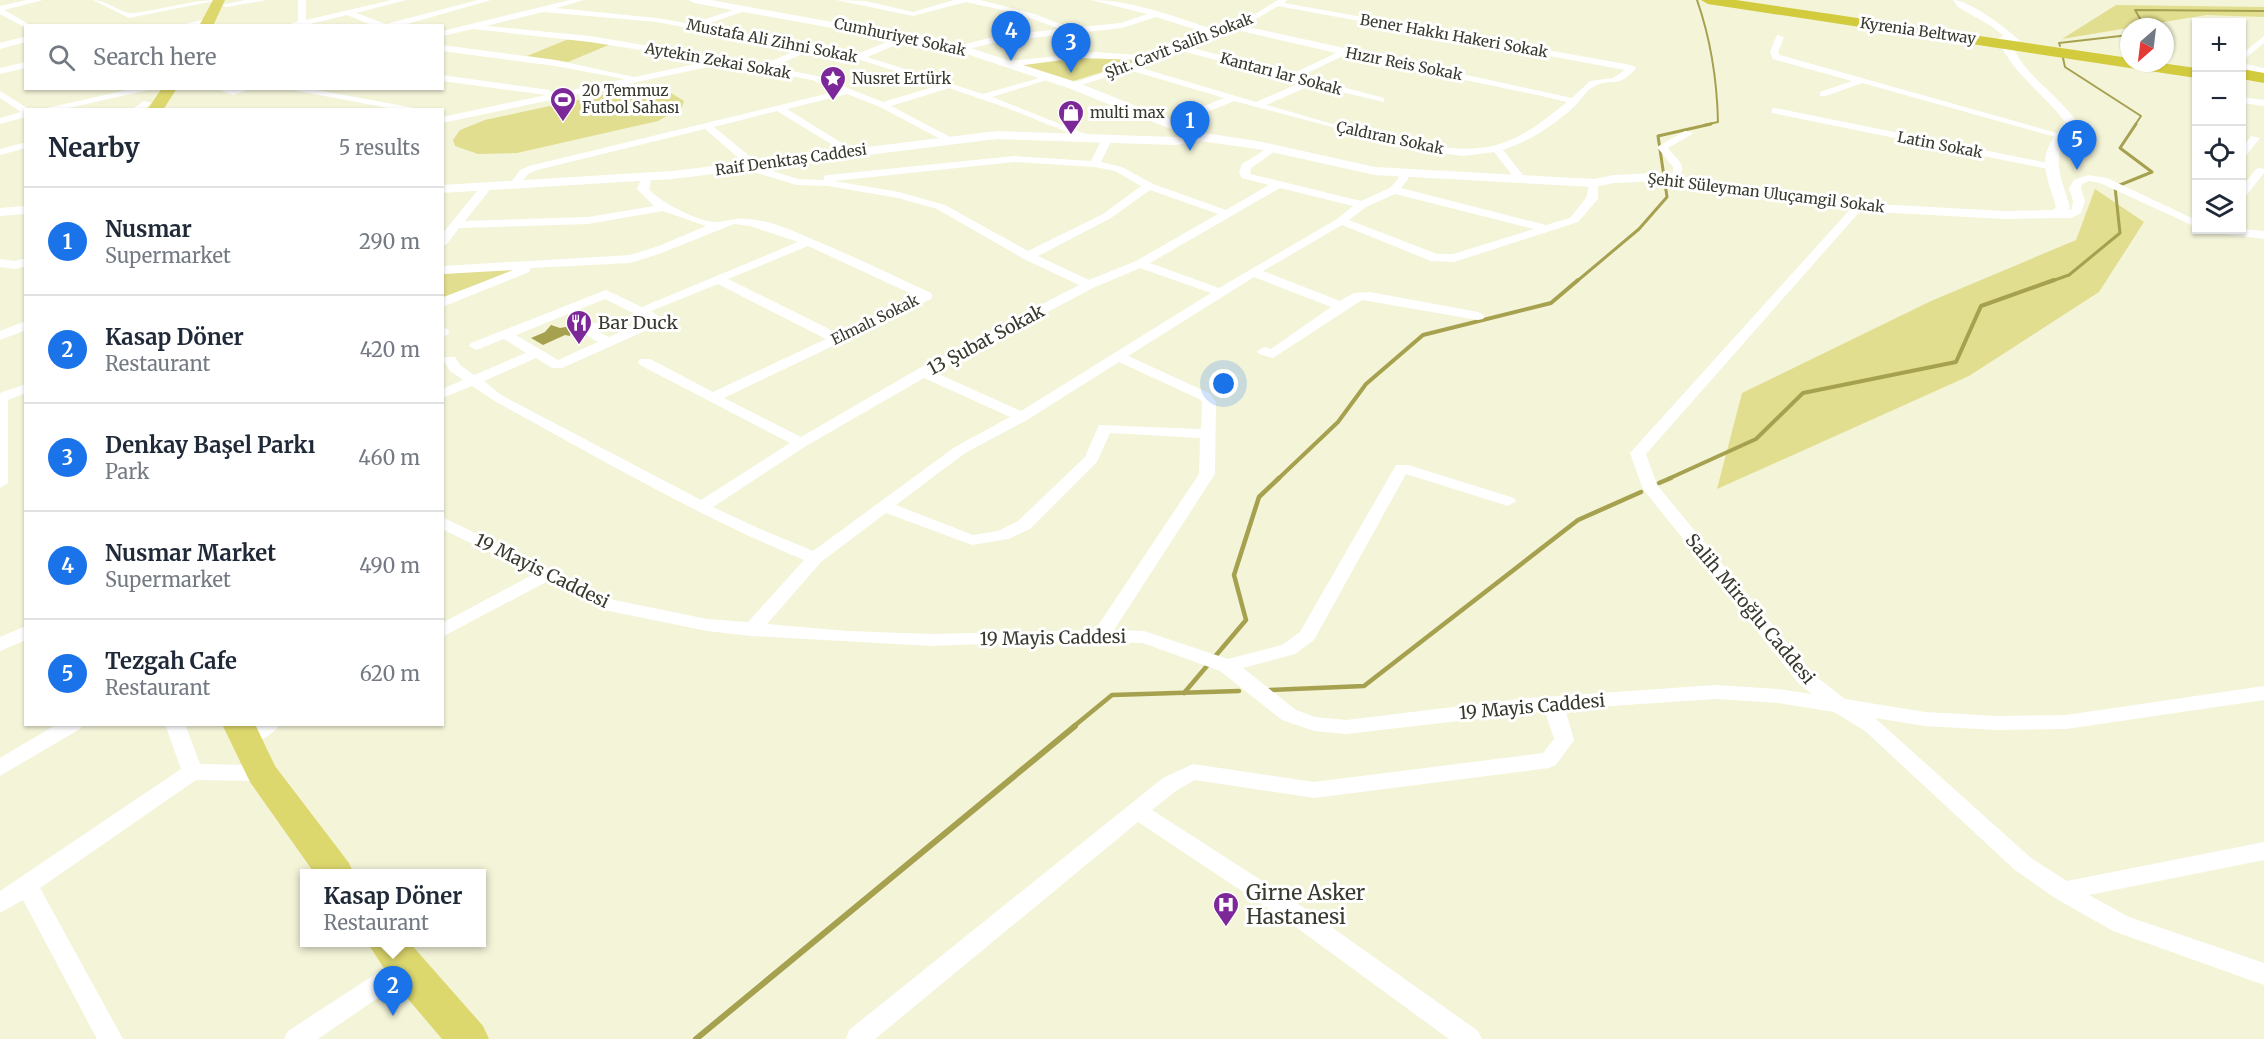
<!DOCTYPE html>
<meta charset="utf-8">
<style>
body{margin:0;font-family:Merriweather,serif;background:#f2f2f3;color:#1f2937}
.controls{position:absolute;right:18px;top:18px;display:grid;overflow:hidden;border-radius:0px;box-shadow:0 2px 4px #0004}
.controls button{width:54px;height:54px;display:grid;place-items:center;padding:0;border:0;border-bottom:2px solid #e0e1e3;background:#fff;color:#1f2937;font:30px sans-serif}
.compass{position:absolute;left:2120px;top:18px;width:54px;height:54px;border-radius:50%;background:#fff;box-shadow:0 2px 4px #0004;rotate:208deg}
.you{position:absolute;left:1224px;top:384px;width:21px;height:21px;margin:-15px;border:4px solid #fff;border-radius:50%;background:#1a73e8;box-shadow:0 0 0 9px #1a73e833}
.badge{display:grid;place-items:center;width:39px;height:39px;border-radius:50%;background:#1a73e8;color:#fff;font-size:20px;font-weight:700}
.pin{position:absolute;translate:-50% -50px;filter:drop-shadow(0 2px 3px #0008)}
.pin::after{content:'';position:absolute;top:32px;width:21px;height:18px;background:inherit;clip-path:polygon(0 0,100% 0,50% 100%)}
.popup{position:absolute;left:300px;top:869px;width:186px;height:78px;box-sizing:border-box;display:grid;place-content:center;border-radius:0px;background:#fff;filter:drop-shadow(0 2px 4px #0005);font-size:20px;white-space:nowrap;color:#747a83}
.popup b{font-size:22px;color:#1f2937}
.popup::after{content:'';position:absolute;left:50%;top:100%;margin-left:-12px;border:12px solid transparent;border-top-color:#fff}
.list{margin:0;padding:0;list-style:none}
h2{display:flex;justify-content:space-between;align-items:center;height:78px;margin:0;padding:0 24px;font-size:26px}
h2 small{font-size:20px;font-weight:400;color:#747a83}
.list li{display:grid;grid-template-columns:39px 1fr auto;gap:18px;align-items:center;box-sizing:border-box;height:108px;padding:0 24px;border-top:2px solid #e0e1e3}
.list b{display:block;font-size:22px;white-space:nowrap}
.list p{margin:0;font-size:20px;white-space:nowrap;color:#747a83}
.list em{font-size:20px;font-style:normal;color:#747a83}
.icon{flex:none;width:33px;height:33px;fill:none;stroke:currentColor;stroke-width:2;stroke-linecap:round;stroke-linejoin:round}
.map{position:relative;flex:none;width:2264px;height:1039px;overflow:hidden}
.search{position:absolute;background:#fff;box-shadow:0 2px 4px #0004;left:24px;top:24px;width:420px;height:66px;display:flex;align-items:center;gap:15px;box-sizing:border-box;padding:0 21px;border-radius:0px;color:#747a83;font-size:22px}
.panel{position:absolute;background:#fff;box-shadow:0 2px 4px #0004;left:24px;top:108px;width:420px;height:618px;border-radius:0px}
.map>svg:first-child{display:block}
.green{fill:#e2de90}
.water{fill:#a6a14f}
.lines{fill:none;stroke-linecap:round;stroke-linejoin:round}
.stream-far4{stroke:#a6a14f;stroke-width:2}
.stream-far3{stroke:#a6a14f;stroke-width:3}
.stream-far2{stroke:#a6a14f;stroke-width:4}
.stream-far1{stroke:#a6a14f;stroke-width:4.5}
.stream{stroke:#a6a14f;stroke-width:6}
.minor{fill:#fff;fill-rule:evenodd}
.tertiary{fill:#fff;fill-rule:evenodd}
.primary{fill:#ddd86e;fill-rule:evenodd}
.trunk{fill:#d2cb3e;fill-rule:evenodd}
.labels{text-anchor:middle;stroke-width:6;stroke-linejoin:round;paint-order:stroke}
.far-street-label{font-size:15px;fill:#39392e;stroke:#fff}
.far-poi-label{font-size:15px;fill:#39392e;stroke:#fff;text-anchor:start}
.poi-label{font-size:18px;fill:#39392e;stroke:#fff;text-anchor:start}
.street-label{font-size:18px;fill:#39392e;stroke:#fff}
.near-poi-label{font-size:21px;fill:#39392e;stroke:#fff;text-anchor:start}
</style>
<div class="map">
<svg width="2264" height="1039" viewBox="0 0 2264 1039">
<rect width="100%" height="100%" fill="#f4f4d9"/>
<!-- green -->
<g class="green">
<path d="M2116,5L2264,7V17L2206,15L2062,39Z"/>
<path d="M571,38L611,44L568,62L527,56Z"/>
<path d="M1097,55L1144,59L1070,82L1016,64Z"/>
<path d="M638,89L671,93L684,101L682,107L658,121L517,153L478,154L455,146L453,140L460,130L485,120L610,93Z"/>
<path d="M2095,189L2144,222L2099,292L1969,376L1717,489L1742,393L1931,301L2076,240Z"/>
<path d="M522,268L443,297V274Z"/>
</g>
<!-- water -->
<path class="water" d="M551,325L560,328L571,326L570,336L565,335L543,345L531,338L545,332Z"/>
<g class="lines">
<!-- stream-far4 -->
<g class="stream-far4">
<path d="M1697,0C1711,40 1717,80 1718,122L1704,125"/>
<path d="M2145,27L2135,10L2264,11"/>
<path d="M2060,46L2059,43L2129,35"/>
<path d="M2063,58L2065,67L2141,116L2135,125"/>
</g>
<!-- stream-far3 -->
<g class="stream-far3">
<path d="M1576,282L1639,229L1667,197L1658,136L1711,124"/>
<path d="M2049,282L2069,275L2120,233L2115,187L2152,172L2120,148L2136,124"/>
</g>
<!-- stream-far2 -->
<g class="stream-far2">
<path d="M1278,479L1338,422L1366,384L1423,335L1551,303L1578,280"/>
<path d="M1668,479L1756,439L1803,393L1956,362L1981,306L2054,280"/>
</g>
<!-- stream-far1 -->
<g class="stream-far1">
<path d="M1659,483L1671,478"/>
<path d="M1270,690L1364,686L1578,520L1641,492"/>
<path d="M1184,693L1246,620L1234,575L1259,497L1279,478"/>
<path d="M1073,727L1112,695L1239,691"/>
</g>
<!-- stream -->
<path class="stream" d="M696,1039L1075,726"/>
<!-- minor -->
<g class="minor">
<path d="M27,0H43L4,10L29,24L26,26V28L0,14V6Z"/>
<path d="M93,0C108,0 120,14 133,13C162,10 190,0 219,0L129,18Z"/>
<path d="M245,0H267L226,7L222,5Z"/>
<path d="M298,0H306V20L392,0H406L356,13L386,24L478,0H491L400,26H374L347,15L302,26H285L298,21Z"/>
<path d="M570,0H584L556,8L657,18L691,24L745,6L749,8L748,10L701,26L857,54L904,35H910V39L867,57L983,94L1050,75V79L992,97L1098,139L1089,141L1007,108L949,88L891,106L952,138L953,140L948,143L880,107L847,94L787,109L853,150L854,152L849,155L777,111L714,127L759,164L760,167L798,179L824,180V176L828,175L1014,156L1091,161L1102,139L1107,136L1112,139L1101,162L1122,167L1153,184L1226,210L1269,185L1242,178L1239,172L1242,164L1271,146L1275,147V151L1251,168L1250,174L1361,201L1390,188L1398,179L1400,171L1404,170L1409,173L1408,179L1401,188L1546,225L1570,218L1586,198L1590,181H1598V199L1578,222L1454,262L1431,261L1342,225L1263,271L1340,301L1354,293L1370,292L1478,312L1485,316L1483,319L1478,320L1362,300L1273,358L1259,354L1257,351L1264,347L1271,349L1331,307L1254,277L1128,356L1209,393L1216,402L1215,474L1114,630L1144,631L1228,659L1282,645L1300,632L1396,465H1408L1514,498L1516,501L1508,506L1406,474L1314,640L1295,654L1243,668L1296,710L1315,717L1346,720L1529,698L1716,685L1778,689L1812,694L1800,685L1643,489L1630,453L1854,205H1862V209L1646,454L1657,485L1814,675L1845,699L1925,712L1996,716L2066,715L2264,686V700L2066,729L1996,730L1925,726L1875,718L2031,858L2067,881L2264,842V860L2089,895L2129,917L2264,963V985L2113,931L2055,898L2015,870L1865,731L1834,712L1778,703L1716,699L1565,709L1574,740L1556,765L1549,768L1314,798L1195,780L1177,790L1152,810L1309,911L1478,1031L1482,1039H1449L1293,925L1138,822L875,1039H846L849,1030L1163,778L1193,764L1314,782L1543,753L1554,739L1545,711L1346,734L1314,731L1282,720L1220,671L1143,643L1062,641L931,646L751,636L707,631L609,611L548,581L442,637V623L534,574L442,529V517L614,600L707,619L748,622L804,560C697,516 597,457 496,402L472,386L442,398V389L463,380L450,371L443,360L445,357H455L460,365L474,375L526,353L504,339L476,350L469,346L471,343L606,290L642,307L798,242L750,226L734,224L659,254L630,263L531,268L529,272L442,307V298L513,270L442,274V266L630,255L659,246L706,226L663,211L588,224L459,228L446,245H442V234L482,185H490L492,187L465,221L588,217L654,206L637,189L642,177L647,174L652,177L649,189C659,202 701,223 717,222C729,221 737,217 749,219C771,221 794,231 814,240C853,256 892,275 931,293L932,296L931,299L724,398L801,437L918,369L1079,285L1024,259L937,209L898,198L828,186L797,185L750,171L749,167L705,129L537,170L528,174L518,187H510L509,185L520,170L529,166L838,91L812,80L717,62L713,66L442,123V117L546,95L442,81V75L549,90L553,94L625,79L555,66L442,51V45L555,60L634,77L710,61L590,42L473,29L442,36V31ZM543,12L657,22L799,49L762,65L590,36L486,26ZM810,51L857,59L940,85L883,102L817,76L772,67ZM1014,162L1095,167L1115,171L1141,186L1103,214L1028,251L945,205L899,192L834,181ZM1280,188L1353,206L1337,219L1219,288L1150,263ZM1150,190L1218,214L1136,261L1089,280L1038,256L1111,218ZM1395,194L1534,229L1453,254H1437L1349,220L1366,207ZM808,246L916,296L837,333L728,279ZM1140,268L1211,293L1021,411L934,372L1093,288ZM718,284L826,339L713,392L650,359H640L638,362L640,365L790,443L701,500L501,395L484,381L536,358L552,368H562L663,323L665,320L651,311ZM605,299L647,320L609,337L595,330L600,326L598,323H588L578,330L598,342L558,360L516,335ZM1119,362L1199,399L1202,402L1201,429L1099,425L1085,457L1018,521L998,531L973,535L896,505L965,453L1027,420ZM924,378L1010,417L955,447L813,551L760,529L713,507L806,446ZM1110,433L1200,438L1199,474L1095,630L931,634L848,631L767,624L821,562L886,513L972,545L1008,539L1030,529L1097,462Z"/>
<path d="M836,0L865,1L913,12L954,0H980L1034,14L1071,28L1121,23L1147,14L1091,0C1134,0 1178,18 1218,31L1250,17L1278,0H1287L1284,3L1631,65L1636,68C1618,90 1612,77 1595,86C1586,90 1582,99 1575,106C1554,125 1530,141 1503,150L1526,179L1521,182L1517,181L1494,152L1463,156L1423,151L1234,101L1173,126H1165V122L1224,98L1129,70L1072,88L1067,85L1141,60L1079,58L1008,67L1004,64L1008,61L1096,52L1151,56L1210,34L1156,17L1122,28L997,42L960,51L956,48L957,46L997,36L1060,29L1016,13L966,2L913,16ZM1278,6L1625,70L1613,78L1590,81L1572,98L1244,26ZM1237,30L1336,53L1292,74L1189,47ZM1181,51L1302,82L1256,102L1138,67ZM1345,55L1537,95L1567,102C1546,119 1523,138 1496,145C1439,161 1325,121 1266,105L1312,85L1384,102V98L1301,76Z"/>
<path d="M1953,0C1969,0 2008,29 2020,41L2013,43L1991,26L1958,7Z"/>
<path d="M210,18L214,20L213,22L195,26H177Z"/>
<path d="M1777,35L1784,37L1778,52L1780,55L2068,136L2059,138L1862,83L1826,96H1820V92L1852,81L1773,59L1770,52Z"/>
<path d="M2264,36V43L2242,61V54Z"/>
<path d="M23,37H26V42L0,49V43Z"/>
<path d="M26,62V68L0,74V68Z"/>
<path d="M2242,63L2264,68V74L2242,69Z"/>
<path d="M136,88H157L60,110H38Z"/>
<path d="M215,88H252L233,95Z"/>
<path d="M282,88H306L425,110H399Z"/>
<path d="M0,91L29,109L26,110V117L0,124V118L21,112L0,98Z"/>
<path d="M2242,97L2264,100V106L2242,103Z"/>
<path d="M144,101L152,103L143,110H131Z"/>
<path d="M1775,108L2053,164L2058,167L2053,170L1772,113V109Z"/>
<path d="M1685,131L1694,133L1668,148C1679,162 1689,166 1676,181H1668L1667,179L1673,172V167L1657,147Z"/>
<path d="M2251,136L2260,138L2246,156L2242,157V148Z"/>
<path d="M26,142V148L0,155V149Z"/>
<path d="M2260,168L2264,169V173L2246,196L2242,197V187L2256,169Z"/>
<path d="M2088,175L2107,178L2196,220V227L2100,183L2089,181L2082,184L2081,188L2085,201L2081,213L2071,218H2044V214L2072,209L2073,201L2069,188L2074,180Z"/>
<path d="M2242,229L2264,231V239L2224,234L2218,230Z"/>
<path d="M26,258V266L15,269L0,267V259L15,261Z"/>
<path d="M26,321V330L0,340V331Z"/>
<path d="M442,326L449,330L448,335L442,336Z"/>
<path d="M26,384V393L8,400V483L0,488V393Z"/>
<path d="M26,626V640L0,651V637Z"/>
<path d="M57,724H83L80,729L0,776V758Z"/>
<path d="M165,724H185L200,764L262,765L269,767L272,773L269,779L262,781L196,780L40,888L123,1039H97L23,900L0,913V891L181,769Z"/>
<path d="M253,724H280C273,736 251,747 239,743L236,738L239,733Z"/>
<path d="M405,957L413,960L417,967L413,974L318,1039H284L288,1031L397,960Z"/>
</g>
<!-- tertiary -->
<g class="tertiary">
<path d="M689,0H711L964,46L1076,82L1204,133L1257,141L1375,167L1594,179L1614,175L1657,173L1858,203L2003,211L2053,210L2056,207C2051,188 2039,165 2049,146C2053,137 2059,130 2065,122C2043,92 2012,74 1998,39L2003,36L2007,37C2014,48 2018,59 2027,69C2044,88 2063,102 2077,122C2072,130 2066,138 2062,146C2053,165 2065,189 2070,207L2062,217L2057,218L2003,219L1858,211L1657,181L1614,183L1594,187L1375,175L1257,149L1200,141L1176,145L997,139L672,179L442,193V185L672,171L997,131L1176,137L1186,135L1068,88L958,51L694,3Z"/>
<path d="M26,206V214L0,216V208Z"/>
</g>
<!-- primary -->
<g class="primary">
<path d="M213,0H225L213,26H199Z"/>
<path d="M162,88H177L163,110H147Z"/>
<path d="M222,724H255L275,766L349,863L354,874H315L250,782Z"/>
<path d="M367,942H409L483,1026L489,1039H442L391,979Z"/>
</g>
<!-- trunk -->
<g class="trunk">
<path d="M1701,0H1736L2129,58V63H2161L2196,68V78L1708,4Z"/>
<path d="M2242,69L2264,73V83L2242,79Z"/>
</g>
</g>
<!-- icons -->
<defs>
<symbol id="sight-pin" viewBox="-11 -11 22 30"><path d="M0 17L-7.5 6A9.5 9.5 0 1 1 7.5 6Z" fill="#7c2898" stroke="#fff"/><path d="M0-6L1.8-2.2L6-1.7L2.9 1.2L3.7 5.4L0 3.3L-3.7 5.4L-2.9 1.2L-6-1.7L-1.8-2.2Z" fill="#fff"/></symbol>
<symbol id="stadium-pin" viewBox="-11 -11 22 30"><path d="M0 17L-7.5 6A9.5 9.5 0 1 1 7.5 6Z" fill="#7c2898" stroke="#fff"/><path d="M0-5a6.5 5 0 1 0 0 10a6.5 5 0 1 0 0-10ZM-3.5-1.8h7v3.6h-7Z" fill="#fff"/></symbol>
<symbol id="shop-pin" viewBox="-11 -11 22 30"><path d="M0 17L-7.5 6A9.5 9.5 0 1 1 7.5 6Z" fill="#7c2898" stroke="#fff"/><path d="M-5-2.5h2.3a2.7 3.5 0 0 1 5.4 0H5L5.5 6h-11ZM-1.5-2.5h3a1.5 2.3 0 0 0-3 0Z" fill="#fff"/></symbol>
<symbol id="restaurant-pin" viewBox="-11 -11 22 30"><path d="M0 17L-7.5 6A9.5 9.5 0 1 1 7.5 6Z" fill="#7c2898" stroke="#fff"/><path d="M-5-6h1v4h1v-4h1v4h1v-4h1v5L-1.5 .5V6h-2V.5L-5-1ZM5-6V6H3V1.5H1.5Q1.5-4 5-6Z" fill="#fff"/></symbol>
<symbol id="hospital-pin" viewBox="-11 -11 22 30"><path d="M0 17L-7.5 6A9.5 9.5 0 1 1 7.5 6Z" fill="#7c2898" stroke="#fff"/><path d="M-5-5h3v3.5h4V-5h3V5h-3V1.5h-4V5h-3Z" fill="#fff"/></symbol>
</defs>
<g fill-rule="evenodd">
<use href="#sight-pin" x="818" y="64" width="30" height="40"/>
<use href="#stadium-pin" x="548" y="85" width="30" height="40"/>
<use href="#shop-pin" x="1056" y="98" width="30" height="40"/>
<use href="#restaurant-pin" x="564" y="308" width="30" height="40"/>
<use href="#hospital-pin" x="1211" y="890" width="30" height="40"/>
</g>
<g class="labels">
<!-- far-street labels -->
<g class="far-street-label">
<text transform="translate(1918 31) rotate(8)" y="5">Kyrenia Beltway</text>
<text transform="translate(1454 36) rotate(10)" y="5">Bener Hakkı Hakeri Sokak</text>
<text transform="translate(900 37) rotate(12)" y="5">Cumhuriyet Sokak</text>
<text transform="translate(772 41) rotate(11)" y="5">Mustafa Ali Zihni Sokak</text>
<text transform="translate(1179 46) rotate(-21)" y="5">Şht. Cavit Salih Sokak</text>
<text transform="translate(718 61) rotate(10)" y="5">Aytekin Zekai Sokak</text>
<text transform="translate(1404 64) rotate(11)" y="5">Hızır Reis Sokak</text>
<text transform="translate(1281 74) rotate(15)" y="5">Kantarı lar Sokak</text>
<text transform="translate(1390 138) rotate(12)" y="5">Çaldıran Sokak</text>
<text transform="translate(1940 145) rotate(11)" y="5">Latin Sokak</text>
<text transform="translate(791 160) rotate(-8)" y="5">Raif Denktaş Caddesi</text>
<text transform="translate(1766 193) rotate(7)" y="5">Şehit Süleyman Uluçamgil Sokak</text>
<text transform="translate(875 320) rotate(-26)" y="5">Elmalı Sokak</text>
</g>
<!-- far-poi labels -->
<g class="far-poi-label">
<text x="852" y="84">Nusret Ertürk</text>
<text x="582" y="96">20 Temmuz<tspan x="582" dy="17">Futbol Sahası</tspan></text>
<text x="1090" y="118">multi max</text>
</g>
<!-- poi labels -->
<g class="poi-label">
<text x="598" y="329">Bar Duck</text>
</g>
<!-- street labels -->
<g class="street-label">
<text transform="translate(986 340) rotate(-28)" y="6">13 Şubat Sokak</text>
<text transform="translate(542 571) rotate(26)" y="6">19 Mayis Caddesi</text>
<text transform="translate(1750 609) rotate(50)" y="6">Salih Miroğlu Caddesi</text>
<text transform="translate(1053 638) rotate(-1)" y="6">19 Mayis Caddesi</text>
<text transform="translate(1532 707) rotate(-5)" y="6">19 Mayis Caddesi</text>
</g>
<!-- near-poi labels -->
<g class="near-poi-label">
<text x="1246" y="900">Girne Asker<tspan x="1246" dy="24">Hastanesi</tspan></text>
</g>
</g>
</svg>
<div class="controls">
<button>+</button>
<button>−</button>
<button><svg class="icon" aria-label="locate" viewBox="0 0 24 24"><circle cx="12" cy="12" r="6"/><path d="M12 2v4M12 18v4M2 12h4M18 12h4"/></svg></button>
<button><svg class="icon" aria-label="layers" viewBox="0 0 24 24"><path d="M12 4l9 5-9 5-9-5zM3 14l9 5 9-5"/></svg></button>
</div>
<svg class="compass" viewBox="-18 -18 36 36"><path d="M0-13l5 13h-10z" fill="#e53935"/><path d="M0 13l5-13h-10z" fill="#747a83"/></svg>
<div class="you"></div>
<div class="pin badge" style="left:1190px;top:151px">1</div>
<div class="pin badge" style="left:393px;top:1016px">2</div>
<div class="popup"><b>Kasap Döner</b>Restaurant</div>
<div class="pin badge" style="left:1071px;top:73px">3</div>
<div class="pin badge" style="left:1011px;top:61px">4</div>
<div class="pin badge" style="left:2077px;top:170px">5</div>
<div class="search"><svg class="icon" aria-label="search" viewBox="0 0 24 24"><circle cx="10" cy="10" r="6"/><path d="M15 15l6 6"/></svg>Search here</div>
<section class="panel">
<h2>Nearby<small>5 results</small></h2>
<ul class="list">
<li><span class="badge">1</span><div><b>Nusmar</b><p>Supermarket</p></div><em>290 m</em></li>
<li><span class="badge">2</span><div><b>Kasap Döner</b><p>Restaurant</p></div><em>420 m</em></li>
<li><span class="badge">3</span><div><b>Denkay Başel Parkı</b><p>Park</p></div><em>460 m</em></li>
<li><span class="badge">4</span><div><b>Nusmar Market</b><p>Supermarket</p></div><em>490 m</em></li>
<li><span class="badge">5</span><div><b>Tezgah Cafe</b><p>Restaurant</p></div><em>620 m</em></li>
</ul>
</section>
</div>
